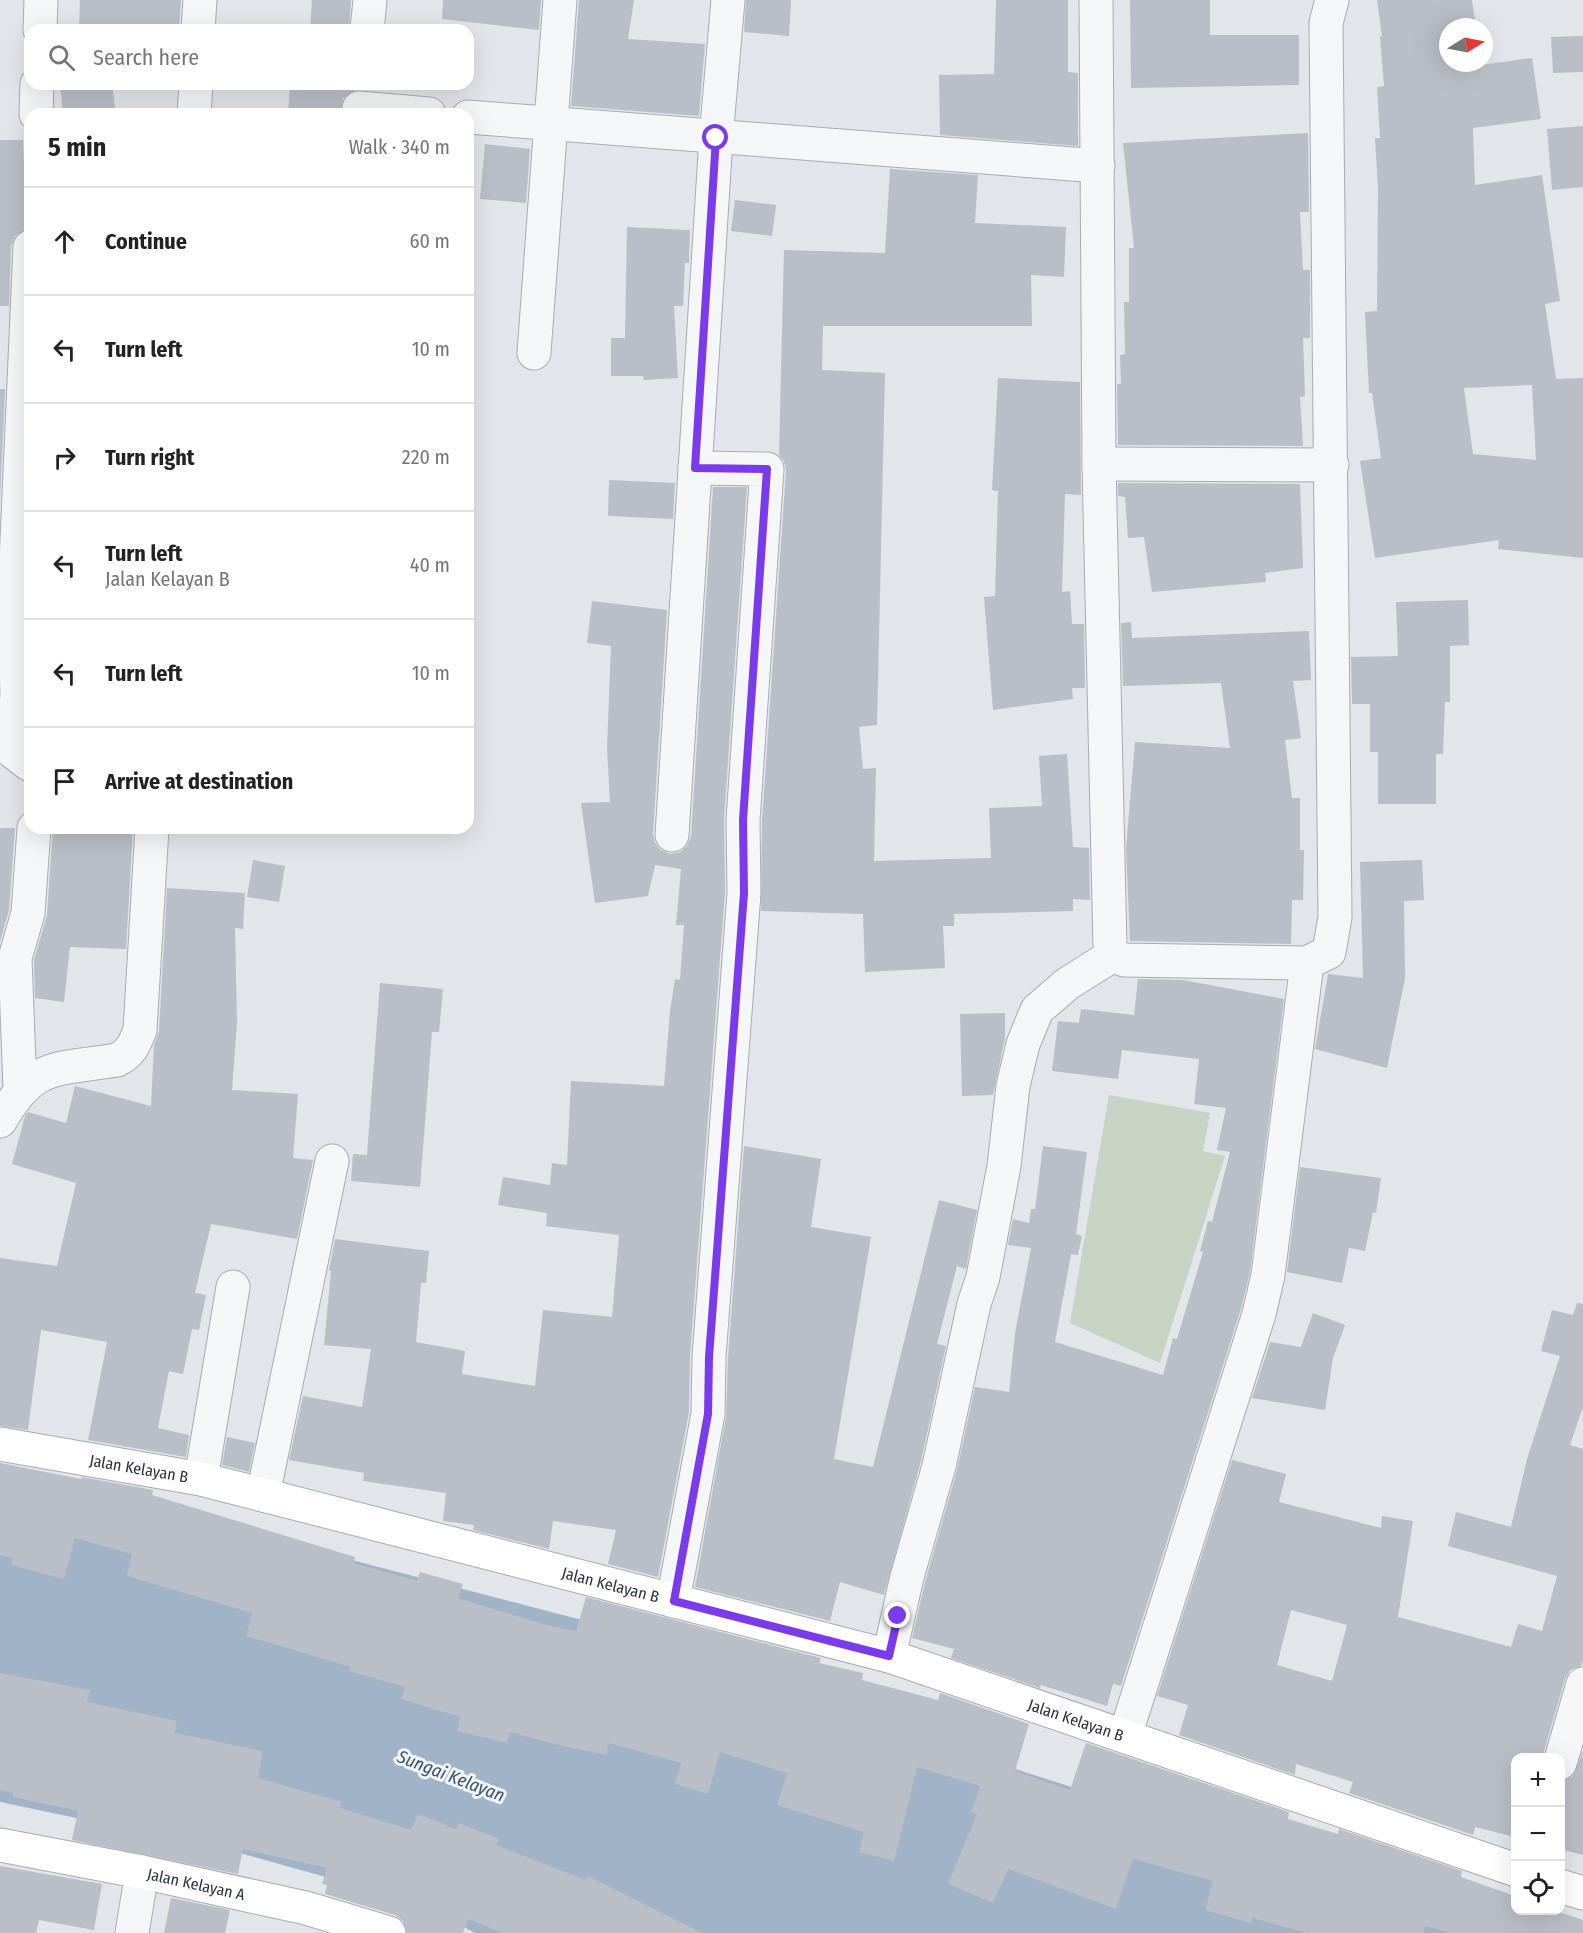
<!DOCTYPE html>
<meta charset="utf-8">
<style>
body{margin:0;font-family:"Fira Sans Condensed",sans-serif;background:#f6f6f6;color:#222}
.controls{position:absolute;right:18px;bottom:18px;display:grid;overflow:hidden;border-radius:12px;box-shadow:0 6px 24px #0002}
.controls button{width:54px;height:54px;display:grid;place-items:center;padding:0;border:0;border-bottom:2px solid #e0e0e0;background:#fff;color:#222;font:30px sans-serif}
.compass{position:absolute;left:1439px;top:18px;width:54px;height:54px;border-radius:50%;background:#fff;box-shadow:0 6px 24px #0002;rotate:80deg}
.stop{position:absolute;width:18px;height:18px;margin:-14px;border:4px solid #7c3aed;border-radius:50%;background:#fff}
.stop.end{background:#7c3aed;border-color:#fff;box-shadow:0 2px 6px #0008}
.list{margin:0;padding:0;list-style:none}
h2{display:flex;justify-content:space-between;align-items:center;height:78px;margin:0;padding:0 24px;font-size:26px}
h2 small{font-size:20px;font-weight:400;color:#767676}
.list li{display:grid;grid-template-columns:39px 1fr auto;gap:18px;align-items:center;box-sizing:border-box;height:108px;padding:0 24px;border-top:2px solid #e0e0e0}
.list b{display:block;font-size:22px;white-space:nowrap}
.list p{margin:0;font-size:20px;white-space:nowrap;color:#767676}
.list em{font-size:20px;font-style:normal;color:#767676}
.icon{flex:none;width:33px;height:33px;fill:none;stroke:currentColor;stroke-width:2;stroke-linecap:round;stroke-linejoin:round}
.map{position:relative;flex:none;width:1583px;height:1933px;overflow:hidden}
.search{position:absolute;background:#fff;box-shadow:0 6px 24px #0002;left:24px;top:24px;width:450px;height:66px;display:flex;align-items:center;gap:15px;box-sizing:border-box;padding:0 21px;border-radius:18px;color:#767676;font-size:22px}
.panel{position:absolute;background:#fff;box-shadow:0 6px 24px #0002;left:24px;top:108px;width:450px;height:726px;border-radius:18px}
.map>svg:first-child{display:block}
.green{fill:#c8d3c4}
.water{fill:#a0b3c7}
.building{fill:#babec6;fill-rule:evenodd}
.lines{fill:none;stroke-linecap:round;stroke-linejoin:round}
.street-casing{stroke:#a7acb3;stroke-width:35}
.secondary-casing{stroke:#a7acb3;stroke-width:35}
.street{stroke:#f5f6f8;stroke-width:33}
.secondary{stroke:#fff;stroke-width:33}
.route{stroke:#7c3aed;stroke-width:8}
.labels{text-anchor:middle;stroke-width:6;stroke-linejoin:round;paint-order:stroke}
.street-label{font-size:16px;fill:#2b3340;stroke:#f2f4f7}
.water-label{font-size:18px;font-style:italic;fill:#385271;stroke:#f2f4f7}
</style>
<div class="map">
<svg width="1583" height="1933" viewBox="0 0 1583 1933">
<rect width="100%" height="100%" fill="#e2e5e9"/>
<!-- green -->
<path class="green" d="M1109,1095L1210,1113L1203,1151L1225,1156L1160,1363L1070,1323Z"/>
<!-- water -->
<path class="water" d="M0,1488L298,1546L686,1647L1006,1766L1525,1933H475L419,1903L229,1850L0,1802Z"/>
<!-- building -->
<g class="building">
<path d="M80,0H181L179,30L79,29Z"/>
<path d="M312,0H351L349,30H310Z"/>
<path d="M443,0H541L539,30L442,19Z"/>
<path d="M579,0H634L628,39L705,44L699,116L571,106Z"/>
<path d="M746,0H791L789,36L744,32Z"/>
<path d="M996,0H1068V72L1078,73V146L940,135L939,75L994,74Z"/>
<path d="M1130,0H1210V35H1299V85L1131,88Z"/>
<path d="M1377,0H1472L1476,27H1448V63H1481V65L1532,58L1541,119L1473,128L1475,185L1542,175L1560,301L1545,304L1556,379L1583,378V558L1498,549L1499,540L1375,558L1360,461L1381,458L1372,393H1369L1365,312L1377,311L1378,189L1375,138H1380L1377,87L1384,86L1380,37L1382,36ZM1532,385L1536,460L1473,454L1464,388Z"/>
<path d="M1583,36V72L1553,73L1551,37Z"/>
<path d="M60,84H112L116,114H63Z"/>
<path d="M290,84H313L355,90L343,98L342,114H288Z"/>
<path d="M1583,126V187L1552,190L1547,129Z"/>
<path d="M1308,133L1309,212H1300L1303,270H1310V338H1303L1305,396L1300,397L1303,446L1118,445L1117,384H1121L1120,355L1125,354L1124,302H1129V248H1134L1123,143Z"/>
<path d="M0,140H23L27,221V229L15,236L11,246L9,306H0Z"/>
<path d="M485,144L530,149L526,203L480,199Z"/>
<path d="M890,169L978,175L975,223L1066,227L1064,277L1031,275L1032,326H823L822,370L885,373L877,725L859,727L863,769L876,768L874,861L991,858L989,808L1042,806L1039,756L1067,754L1073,847L1089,848L1090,900L1073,899V911L954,914V926H943L945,968L865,972L863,914L761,911L762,821L786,470L784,461L779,455L784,250L885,253Z"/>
<path d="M735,200L776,205L772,236L731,231Z"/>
<path d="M627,227L690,230L689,263H685L683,306H674L678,378L644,380L643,376H611V338H625Z"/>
<path d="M998,378L1080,382L1081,495L1065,494L1062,592L1070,591L1072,624H1084L1085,688H1072L1073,699L993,710L984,597L995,596L998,491L992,490Z"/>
<path d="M0,389H5L0,500Z"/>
<path d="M609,480L675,483L673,519L608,516Z"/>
<path d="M1118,483L1300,484L1303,568L1265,573L1266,582L1152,592L1144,537L1128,538L1125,497L1118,496Z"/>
<path d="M713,487H747L724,819L725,892L690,1356L689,1412L658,1577L608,1564L616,1530L553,1521L549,1549L473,1530L474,1525L443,1521L446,1493L363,1481L364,1473L289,1460L303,1396L362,1407L371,1349L324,1345L331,1271L329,1270L335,1239L429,1251L426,1283H421L416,1342L465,1351L462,1374L535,1386L543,1310L612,1317L619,1235L546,1226L547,1213L498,1205L503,1177L550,1185L552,1163L567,1165L571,1081L664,1086L670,1011L675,979L680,980L684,925H676L681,869L655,865L648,896L595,903L581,803L610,802L607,748L611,646L587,643L592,601L667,610L653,834L655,843L661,850L670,854L680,852L687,846L691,836Z"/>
<path d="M1468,600L1469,645L1450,646V702H1445L1443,754H1436V804H1378V752H1370V704H1352L1351,657L1398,656L1396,602Z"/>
<path d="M1131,622L1132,638L1309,631L1311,680L1293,681L1301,738L1285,740L1292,798H1300V850H1304L1303,900H1292L1291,944L1130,941L1126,848L1135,742L1230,748L1221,683L1123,686L1121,623Z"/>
<path d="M0,828H15L9,910L0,942Z"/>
<path d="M53,828H133L126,949L70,947L64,1002L35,998L34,960L47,915Z"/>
<path d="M253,860L285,866L279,902L247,897Z"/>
<path d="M1422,860L1424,900L1404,901L1405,978L1387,1068L1315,1049L1328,974L1363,978L1360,862Z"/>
<path d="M167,888L245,893L243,929L235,928L237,1022L232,1090L298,1094L293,1158L313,1160L297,1239L211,1224L195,1293L206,1295L199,1330L192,1329L183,1374L169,1371L158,1428L189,1435L186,1457L88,1440L107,1342L41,1330L28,1430L0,1426V1258L57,1266L76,1183L12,1164L25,1116L28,1112L66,1123L75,1086L151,1106L154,1045L159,1031Z"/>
<path d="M1138,979L1183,980L1284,999L1250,1272L1241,1309L1121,1686L1113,1684L1107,1706L1041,1685L1040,1688L951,1658L954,1649L912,1638L925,1582L957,1470L975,1387L1009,1392L1015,1333L1031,1248L1008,1245L1013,1219L1029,1223L1031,1209H1035L1043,1146L1087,1152L1076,1234L1082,1236L1078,1255L1071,1254L1055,1342L1163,1375L1173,1338L1177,1339L1203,1252L1200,1251L1208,1221L1212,1222L1230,1152L1217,1150L1226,1108L1194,1104L1199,1059L1122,1050L1118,1079L1052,1071L1058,1021L1079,1023L1081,1009L1134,1015Z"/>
<path d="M380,983L443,989L439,1032H432L420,1187L351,1181L353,1154L367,1155Z"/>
<path d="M1005,1013V1038L993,1095L962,1096L960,1014Z"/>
<path d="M744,1146L821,1159L811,1227L871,1237L834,1459L873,1467L939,1200L977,1210L966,1269L957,1266L937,1344L946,1346L921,1461L884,1595L840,1582L830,1621L695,1587L726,1417L728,1358Z"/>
<path d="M1300,1167L1381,1178L1376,1213L1373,1212L1365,1251L1349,1248L1342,1283L1287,1272Z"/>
<path d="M1577,1303L1583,1304V1407L1570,1445L1583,1449V1660L1581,1666L1570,1670L1565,1679L1542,1758H1515V1837L1475,1827L1473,1835L1349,1793L1353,1782L1296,1764L1295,1775L1179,1735L1188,1705L1157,1696L1232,1460L1286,1474L1279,1502L1381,1528L1382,1516L1413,1521L1398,1617L1511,1647L1518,1624L1542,1631L1557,1576L1448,1546L1456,1512L1511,1527L1527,1459L1560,1356L1541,1351L1552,1310L1573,1315ZM1291,1610L1347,1625L1332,1681L1277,1665Z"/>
<path d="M1313,1313L1345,1325L1333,1358L1325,1410L1252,1398L1270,1342L1301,1347Z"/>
<path d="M227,1437L255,1443L249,1472L222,1465Z"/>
<path d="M0,1463L81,1479L82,1477L153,1490L152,1495L355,1557L354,1563L417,1581L420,1572L463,1584L458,1598L546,1625L576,1631L586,1597L821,1658L819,1663L863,1673L862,1680L938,1700L940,1693L1029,1724L1015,1771L1070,1790L1086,1743L1289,1812L1288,1819L1338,1834L1339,1829L1462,1871L1461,1877L1515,1896V1911H1556L1583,1920V1933H1450L1425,1926L1423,1933H1307L1252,1918L1251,1923L1205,1910L1213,1881L1133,1859L1116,1909L1008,1869L993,1903L948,1884L977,1814L971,1812L980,1786L917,1767L894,1861L859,1852L864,1832L777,1805L787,1773L720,1752L708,1794L675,1784L681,1763L609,1743L606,1755L554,1744L510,1732L507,1743L457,1731L460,1717L401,1699L405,1687L349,1671L351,1667L246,1636L252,1613L127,1576L132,1554L75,1538L64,1579L11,1565L13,1558L0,1555Z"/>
<path d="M0,1673L90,1690L87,1702L177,1721L175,1733L263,1751L258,1778L342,1802L340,1808L411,1830L418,1814L456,1829L459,1823L499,1839L496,1845L586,1880L588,1876L702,1933H503L468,1919L463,1933H407L403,1921L395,1915L325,1894L327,1885L322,1884L327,1868L243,1849L238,1874L72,1840L78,1811L13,1797V1793L0,1790Z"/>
<path d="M1583,1751V1855L1560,1849V1781L1573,1776Z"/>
<path d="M0,1866L102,1884L94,1930L39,1920L36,1933H0Z"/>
<path d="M171,1898L230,1910L225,1933H164Z"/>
</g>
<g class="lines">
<defs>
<g id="street">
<path d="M1096,0L1099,464L1110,947L1113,955L1124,960L1307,963L1329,952L1335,917L1326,23L1332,0"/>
<path d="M40,30L41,0"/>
<path d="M198,30L200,0"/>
<path d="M367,30L370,0"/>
<path d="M359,108L429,114"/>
<path d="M36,114L37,84"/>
<path d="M194,114L196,84"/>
<path d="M468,117L1098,166"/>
<path d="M30,247L14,608L17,694L13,752L30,765"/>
<path d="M534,353L560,0"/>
<path d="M1099,464L1332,465"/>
<path d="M672,835L716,138L728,0"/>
<path d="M20,1088L15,958L28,913L34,828"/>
<path d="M0,1121C34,1062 55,1070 117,1060C131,1053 134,1045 140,1030L152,828"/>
<path d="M201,1479L233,1287"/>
<path d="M263,1495L332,1161"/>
<path d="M673,1601L708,1414L709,1357L744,893L743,820L767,469L695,468"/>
<path d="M889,1656L907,1577L939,1466L974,1304L983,1277L1004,1166L1013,1086L1023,1044L1037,1010L1067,984L1113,955"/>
<path d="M1125,1736L1259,1314L1268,1275L1307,963"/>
<path d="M1560,1763L1583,1684"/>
<path d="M132,1933L142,1872"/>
</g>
<g id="secondary">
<path id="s1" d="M0,1444L201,1479L889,1656L1516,1870"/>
<path id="s2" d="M0,1845L142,1872L306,1908L389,1933"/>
<path d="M1560,1886L1583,1893"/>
</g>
</defs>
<!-- street casing -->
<use href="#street" class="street-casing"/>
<!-- secondary casing -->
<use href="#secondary" class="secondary-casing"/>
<!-- street -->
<use href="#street" class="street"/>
<!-- secondary -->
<use href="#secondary" class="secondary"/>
</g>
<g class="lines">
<!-- route -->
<path class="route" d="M716,138L695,468L767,469L743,820L744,893L709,1357L708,1414L674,1601L889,1656L898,1616"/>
</g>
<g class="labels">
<!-- street labels -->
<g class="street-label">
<text dy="6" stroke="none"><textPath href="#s1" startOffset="141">Jalan Kelayan B</textPath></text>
<text dy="6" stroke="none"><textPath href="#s1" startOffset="627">Jalan Kelayan B</textPath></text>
<text dy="6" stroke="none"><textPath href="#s1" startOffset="1112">Jalan Kelayan B</textPath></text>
<text dy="6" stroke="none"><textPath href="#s2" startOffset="200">Jalan Kelayan A</textPath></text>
</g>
<!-- water labels -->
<g class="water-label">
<text transform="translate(451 1776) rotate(21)" y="6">Sungai Kelayan</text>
</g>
</g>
</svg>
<div class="controls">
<button>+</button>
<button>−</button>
<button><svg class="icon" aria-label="locate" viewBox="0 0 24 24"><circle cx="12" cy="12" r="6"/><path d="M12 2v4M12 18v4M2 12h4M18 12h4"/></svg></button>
</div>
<svg class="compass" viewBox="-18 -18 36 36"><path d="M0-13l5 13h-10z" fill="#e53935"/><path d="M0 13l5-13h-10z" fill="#767676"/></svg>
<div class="stop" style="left:716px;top:138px"></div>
<div class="stop end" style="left:898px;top:1616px"></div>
<div class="search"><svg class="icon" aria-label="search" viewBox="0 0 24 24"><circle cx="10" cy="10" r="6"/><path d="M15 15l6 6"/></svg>Search here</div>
<section class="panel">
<h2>5 min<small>Walk · 340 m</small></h2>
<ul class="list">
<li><svg class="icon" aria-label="ahead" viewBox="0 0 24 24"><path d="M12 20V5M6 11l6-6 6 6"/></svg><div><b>Continue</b></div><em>60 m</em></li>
<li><svg class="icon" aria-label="left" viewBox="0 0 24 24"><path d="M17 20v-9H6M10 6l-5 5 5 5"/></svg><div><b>Turn left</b></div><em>10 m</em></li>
<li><svg class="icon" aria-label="right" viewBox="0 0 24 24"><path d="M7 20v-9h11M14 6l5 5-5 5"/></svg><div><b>Turn right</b></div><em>220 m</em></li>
<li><svg class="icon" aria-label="left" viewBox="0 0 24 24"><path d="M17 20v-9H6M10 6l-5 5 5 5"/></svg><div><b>Turn left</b><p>Jalan Kelayan B</p></div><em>40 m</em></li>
<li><svg class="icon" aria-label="left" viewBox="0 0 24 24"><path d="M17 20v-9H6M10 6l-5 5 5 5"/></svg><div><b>Turn left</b></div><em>10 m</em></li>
<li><svg class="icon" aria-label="arrive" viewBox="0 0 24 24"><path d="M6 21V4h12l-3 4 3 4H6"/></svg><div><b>Arrive at destination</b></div></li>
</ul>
</section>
</div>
